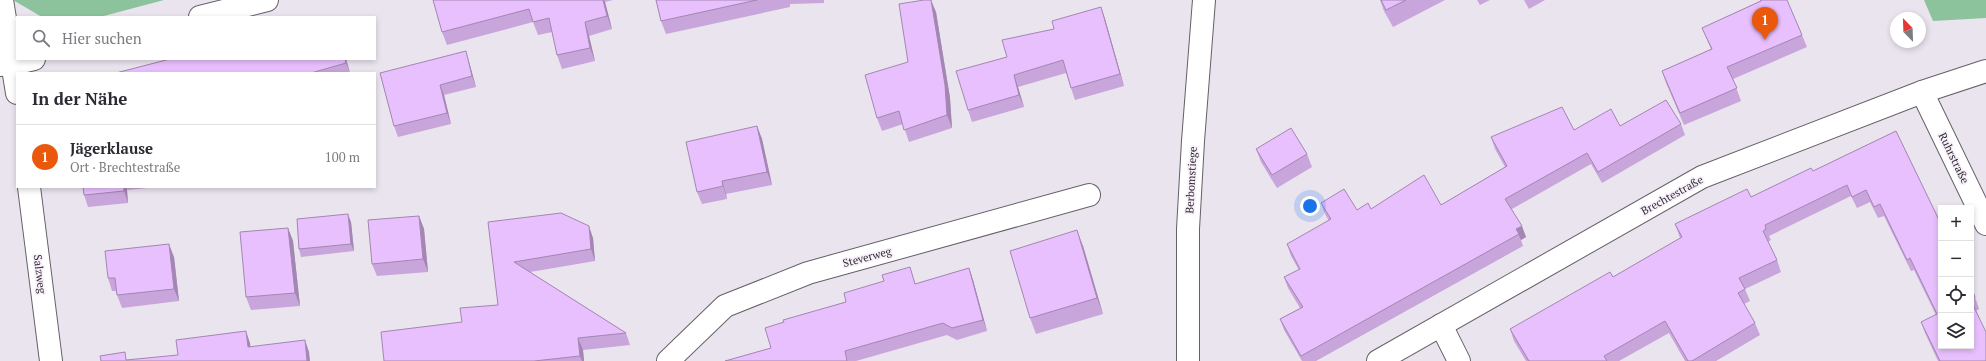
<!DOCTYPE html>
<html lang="de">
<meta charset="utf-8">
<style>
body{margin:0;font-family:"PT Serif",serif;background:#f7f7f7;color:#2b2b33}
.controls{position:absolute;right:12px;bottom:12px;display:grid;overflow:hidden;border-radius:0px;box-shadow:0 2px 6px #0003}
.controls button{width:36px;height:36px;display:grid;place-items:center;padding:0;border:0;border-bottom:1px solid #e1e1e2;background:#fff;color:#2b2b33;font:20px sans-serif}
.compass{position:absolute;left:1890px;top:12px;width:36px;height:36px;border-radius:50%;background:#fff;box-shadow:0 2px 6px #0003;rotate:337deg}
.you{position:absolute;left:1310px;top:206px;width:14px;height:14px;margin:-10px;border:3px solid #fff;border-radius:50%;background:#1a73e8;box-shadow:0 0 0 6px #1a73e833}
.badge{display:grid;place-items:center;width:26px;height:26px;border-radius:50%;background:#ea580c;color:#fff;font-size:13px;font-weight:700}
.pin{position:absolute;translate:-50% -33px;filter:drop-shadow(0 1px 2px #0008)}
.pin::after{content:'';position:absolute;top:21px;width:14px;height:12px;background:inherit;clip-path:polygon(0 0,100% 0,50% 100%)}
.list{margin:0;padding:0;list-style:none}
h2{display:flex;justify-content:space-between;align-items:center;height:52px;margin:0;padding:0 16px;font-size:17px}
h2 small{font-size:13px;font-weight:400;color:#7c7c81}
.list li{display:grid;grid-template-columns:26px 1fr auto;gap:12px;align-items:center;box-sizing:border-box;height:64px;padding:0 16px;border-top:1px solid #e1e1e2}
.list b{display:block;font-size:15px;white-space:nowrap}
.list p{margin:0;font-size:13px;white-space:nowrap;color:#7c7c81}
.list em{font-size:13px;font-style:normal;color:#7c7c81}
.icon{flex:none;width:22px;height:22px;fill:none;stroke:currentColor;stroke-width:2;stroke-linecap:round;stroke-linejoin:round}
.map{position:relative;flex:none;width:1986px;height:361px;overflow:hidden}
.search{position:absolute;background:#fff;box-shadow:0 2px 6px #0003;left:16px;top:16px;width:360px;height:44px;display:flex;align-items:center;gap:10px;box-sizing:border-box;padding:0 14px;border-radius:0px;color:#7c7c81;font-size:15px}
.panel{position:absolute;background:#fff;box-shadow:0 2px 6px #0003;left:16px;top:72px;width:360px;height:116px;border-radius:0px}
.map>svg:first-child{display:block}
.green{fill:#8cc39d}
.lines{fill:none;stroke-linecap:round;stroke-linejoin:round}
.minor-casing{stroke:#656068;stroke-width:24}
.minor{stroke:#fff;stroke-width:22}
.wall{fill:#c8a5da}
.shaded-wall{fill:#a386b2}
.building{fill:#e9c0fe;stroke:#a386b2}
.labels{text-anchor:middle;stroke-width:3.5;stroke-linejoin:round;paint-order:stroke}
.street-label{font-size:11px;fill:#312e32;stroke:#f8f1fb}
</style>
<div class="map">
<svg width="1986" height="361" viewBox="0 0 1986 361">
<rect width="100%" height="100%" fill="#eae4ee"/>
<!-- green -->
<g class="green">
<path d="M13,0H164L100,17H42Z"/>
<path d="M1924,0H1986V18L1933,21Z"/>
</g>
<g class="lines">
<defs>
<g id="minor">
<path d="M2,0L17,93"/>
<path d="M200,17L267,0"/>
<path d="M0,65L13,64L34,59"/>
<path d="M1922,92L1986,224"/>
<path d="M29,187L51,361"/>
<path d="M1441,325L1459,361"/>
<path d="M668,361L725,306L808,273L1089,195"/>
<path d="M1188,361V229L1193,141L1204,0"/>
<path d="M1378,361L1702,177L1922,92L1986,71"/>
</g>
</defs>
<!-- minor casing -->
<use href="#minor" class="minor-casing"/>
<!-- minor -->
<use href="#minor" class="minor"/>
</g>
<!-- wall -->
<g class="wall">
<path d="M433,0H613L605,2L612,29L589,36L595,61L562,69L557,55L552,32L538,35L533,22L447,45L442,32Z"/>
<path d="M656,0H824V3L790,4V7L666,34L661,21Z"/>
<path d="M1380,0H1445L1393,27L1384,11Z"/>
<path d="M1477,0H1490L1480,5Z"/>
<path d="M1524,0H1545L1529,9Z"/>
<path d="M1760,0H1787L1802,35L1807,47L1733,79L1741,101L1684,125L1666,83L1662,71L1711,49L1702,28L1760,1Z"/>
<path d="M1101,7L1105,19L1124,86L1075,100L1066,73L1018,87L1024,107L972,122L968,110L1007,57L1054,29Z"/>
<path d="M936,12L950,98L952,128L909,142L903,124L882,131L877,118Z"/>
<path d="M170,59H346L350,73H116Z"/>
<path d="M469,62L476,87L444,95L451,124L398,137L394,126L380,73Z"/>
<path d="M1681,124L1685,135L1602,183L1591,164L1512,209L1526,237L1521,240L1523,246L1316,361H1302L1284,330L1280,319L1300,308L1288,288L1284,277L1299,270L1291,256L1287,244L1329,221L1325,214L1321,203L1357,210L1371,209L1441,205L1505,167L1495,149L1491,137L1620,126Z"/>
<path d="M757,126L762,139L772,185L726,194L727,199L702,204L697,192Z"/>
<path d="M1896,131L1971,346V287L1975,297L1979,309L1976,311L1986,361H1938L1925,333L1921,322L1936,315L1914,270L1911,271L1884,216L1878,218L1870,202L1857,208L1851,196L1769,236L1771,240L1768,242L1777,260L1781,272L1745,289L1750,301L1744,304L1755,323L1760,335L1716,361H1685L1669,333L1619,361H1526L1514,341L1510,329L1613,277L1680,238L1675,224L1751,197L1813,171Z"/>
<path d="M1256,149L1307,154L1312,167L1277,188L1261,162Z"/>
<path d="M83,187H147V188L127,190L128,203L88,207L84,195Z"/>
<path d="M419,216L424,229L428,272L377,276L372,264Z"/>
<path d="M351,222L354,251L301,257L299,249Z"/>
<path d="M488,222L593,238L595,261L530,272L626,333L630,345L583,350L584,361H384L498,305Z"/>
<path d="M288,228L293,241L300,306L251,310L246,297Z"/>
<path d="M1083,246L1103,314L1036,334L1030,318Z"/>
<path d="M174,257L179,301L122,308L117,295L116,291H112L108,278Z"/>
<path d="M969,268L973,280L987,331L957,340L947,335L856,361H725L771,348L784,322L914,279L915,284Z"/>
</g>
<!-- shaded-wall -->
<g class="shaded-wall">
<path d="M603,0H604L605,2L612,29L607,16Z"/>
<path d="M931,0L936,12L950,98L952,128L947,115Z"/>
<path d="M1101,7L1105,19L1124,86L1120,74Z"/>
<path d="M585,22L589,36L595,61L590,48Z"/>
<path d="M466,51L469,62L476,87L472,76Z"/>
<path d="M345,59H346L350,73L346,63Z"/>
<path d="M1014,75L1018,87L1024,107L1019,95Z"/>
<path d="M440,85L444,95L451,124L447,113Z"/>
<path d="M757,126L762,139L772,185L767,172Z"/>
<path d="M722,181L726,194L727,199L723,186Z"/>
<path d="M124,187H126L127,190L128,203L124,191Z"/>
<path d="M348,214L351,222L354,251L351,244Z"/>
<path d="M419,216L424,229L428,272L423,259Z"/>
<path d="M589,226L593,238L595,261L591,249Z"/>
<path d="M1522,226L1526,237L1521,240L1516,229Z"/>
<path d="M288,228L293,241L300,306L295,293Z"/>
<path d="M1077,230L1083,246L1103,314L1097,298Z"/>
<path d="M169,244L174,257L179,301L174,289Z"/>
<path d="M969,268L973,280L987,331L983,320Z"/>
<path d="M246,331L250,343L252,359L248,347Z"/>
<path d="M578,338L583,350L584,361H582L580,356Z"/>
<path d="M305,340L309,352L310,361H307Z"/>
</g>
<!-- building -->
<g class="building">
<path d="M433,0H603L607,16L585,22L590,48L557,55L549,18L533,22L529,9L442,32Z"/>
<path d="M656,0H757L661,21Z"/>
<path d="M924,0H931L945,85L947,115L904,130L899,111L877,118L865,75L908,62L899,4Z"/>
<path d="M1381,0H1406L1386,10Z"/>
<path d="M1761,0H1787L1802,35L1727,67L1737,88L1680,113L1662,71L1712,49L1702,28L1761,1Z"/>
<path d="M1101,7L1120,74L1071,88L1063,60L1014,75L1019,95L968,110L956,71L1007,57L1002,40L1054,29L1052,21Z"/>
<path d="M466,51L472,76L440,85L447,113L394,126L380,73Z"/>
<path d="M170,59H345L346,63L311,73H116Z"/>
<path d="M1666,100L1681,124L1598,172L1587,153L1505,199L1522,226L1516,229L1519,234L1301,356L1280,319L1303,307L1284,277L1300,269L1287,244L1331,219L1321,203L1344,189L1357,210L1368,203L1371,209L1424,175L1441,205L1507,166L1491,137L1562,107L1574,130L1611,109L1620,126Z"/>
<path d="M757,126L767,172L722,181L723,186L697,192L686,142Z"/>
<path d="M1291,128L1307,154L1272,175L1256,149Z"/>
<path d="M1896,131L1941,224V346H1971V301L1986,332V361H1940L1921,322L1937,314L1910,258L1907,260L1880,204L1874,207L1866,190L1852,197L1847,185L1765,225L1766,229L1763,231L1777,260L1739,278L1745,289L1738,293L1755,323L1692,361H1688L1665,321L1604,356L1607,361H1529L1510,329L1610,272L1613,277L1682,237L1675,224L1747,189L1751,197L1811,168L1813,171Z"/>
<path d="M83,187H124V191L84,195Z"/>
<path d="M561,213L589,226L591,249L514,262L626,333L578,338L580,356L534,361H384L381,332L462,322L460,308L498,305L488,222Z"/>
<path d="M348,214L351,244L299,249L297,219Z"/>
<path d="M419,216L423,259L372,264L368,220Z"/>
<path d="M288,228L295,293L246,297L240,232Z"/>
<path d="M1077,230L1097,298L1030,318L1010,251Z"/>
<path d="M169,244L174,289L117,295L115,278H108L105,251Z"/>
<path d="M910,267L915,284L969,268L983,320L952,328L943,323L845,351L847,361H725L771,348L765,328L784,322L783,320L846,302L844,293L884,281L882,275Z"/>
<path d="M1971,287L1975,297L1971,299Z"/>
<path d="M246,331L248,347L305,340L307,361H101L100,356L125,352L126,360L178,355L176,340Z"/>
</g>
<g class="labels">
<!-- street labels -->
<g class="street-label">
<text transform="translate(1954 158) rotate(64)" y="4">Ruhrstraße</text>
<text transform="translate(1191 180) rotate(-87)" y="4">Berbomstiege</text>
<text transform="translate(1672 195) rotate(-29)" y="4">Brechtestraße</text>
<text transform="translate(867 257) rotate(-15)" y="4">Steverweg</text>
<text transform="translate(40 274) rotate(83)" y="4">Salzweg</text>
</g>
</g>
</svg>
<div class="controls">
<button>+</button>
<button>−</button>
<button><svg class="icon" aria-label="locate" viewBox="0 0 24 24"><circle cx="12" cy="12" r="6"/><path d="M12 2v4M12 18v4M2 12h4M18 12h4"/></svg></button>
<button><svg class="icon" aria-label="layers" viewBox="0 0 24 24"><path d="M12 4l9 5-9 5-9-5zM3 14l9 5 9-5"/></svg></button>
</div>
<svg class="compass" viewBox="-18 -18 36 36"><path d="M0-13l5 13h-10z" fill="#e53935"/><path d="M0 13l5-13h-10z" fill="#7c7c81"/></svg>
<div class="you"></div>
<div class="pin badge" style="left:1765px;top:40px">1</div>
<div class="search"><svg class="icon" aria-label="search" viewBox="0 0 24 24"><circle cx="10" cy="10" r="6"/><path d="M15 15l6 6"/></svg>Hier suchen</div>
<section class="panel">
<h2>In der Nähe<small></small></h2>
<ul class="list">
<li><span class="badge">1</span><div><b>Jägerklause</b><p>Ort · Brechtestraße</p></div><em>100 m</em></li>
</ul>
</section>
</div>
